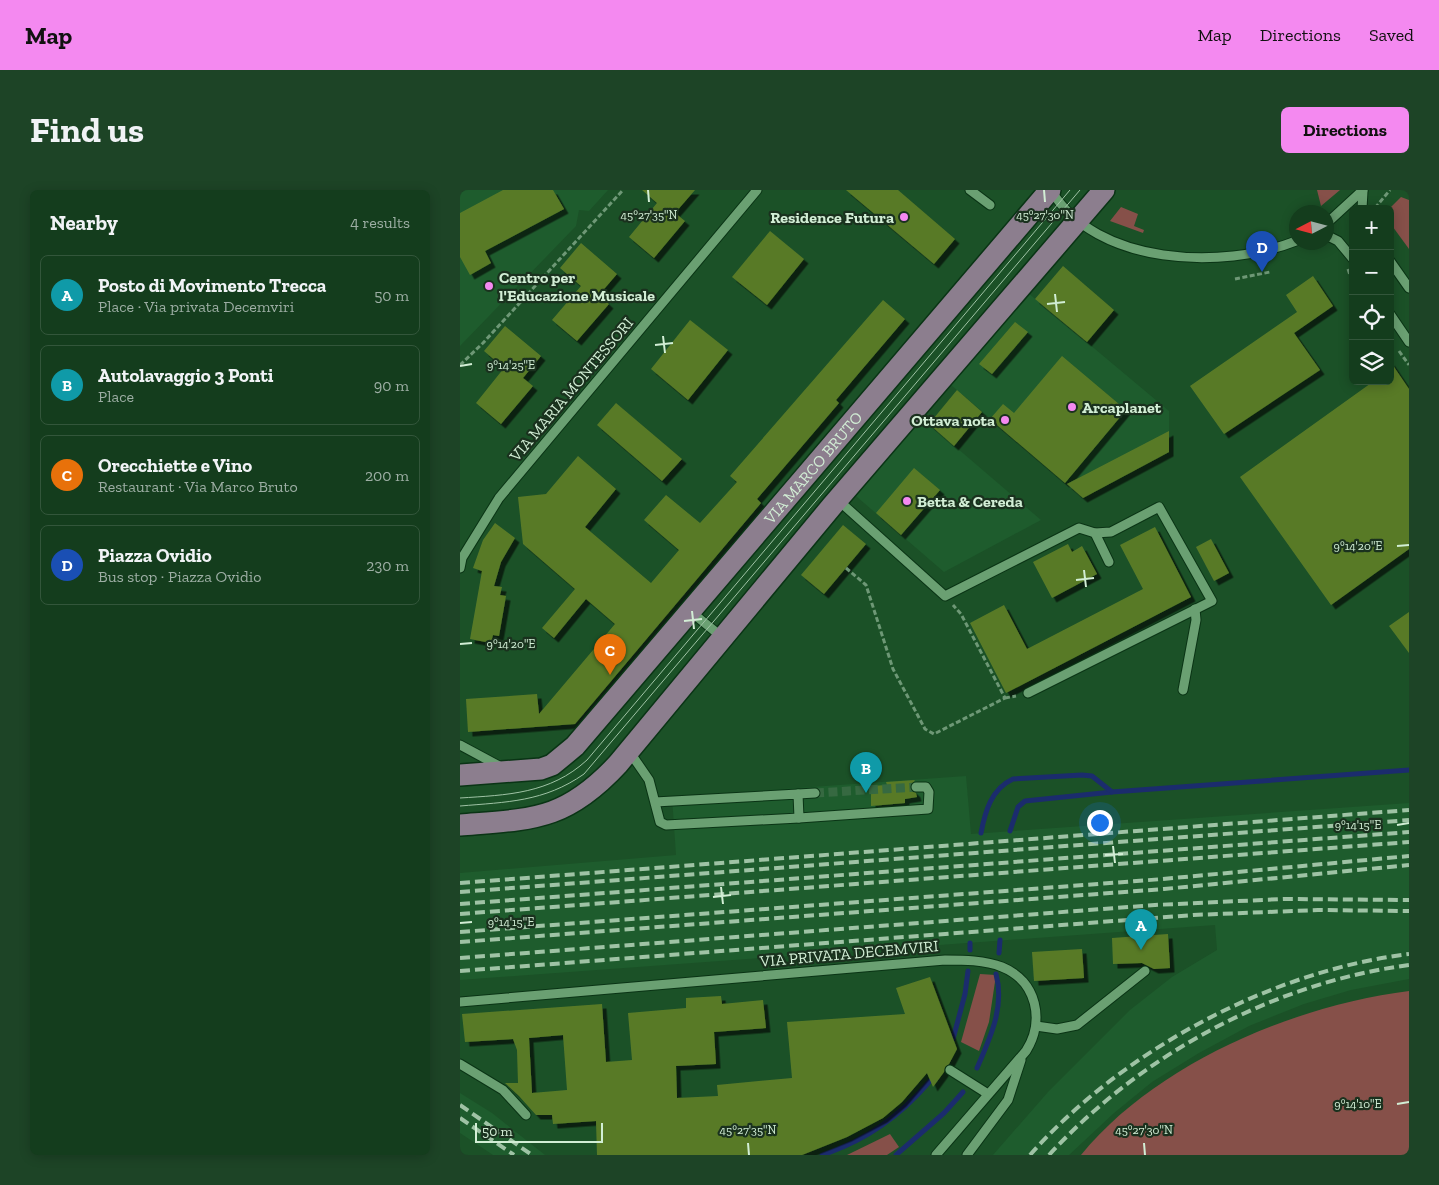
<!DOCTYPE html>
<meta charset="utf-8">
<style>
body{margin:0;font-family:"Zilla Slab",serif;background:#1d4426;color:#f1f3f6}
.controls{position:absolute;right:15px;top:15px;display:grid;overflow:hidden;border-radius:8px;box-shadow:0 2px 12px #0003}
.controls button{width:45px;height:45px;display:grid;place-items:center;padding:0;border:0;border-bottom:1px solid #33563b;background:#143d1d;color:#f1f3f6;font:25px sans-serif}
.compass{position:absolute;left:829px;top:15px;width:45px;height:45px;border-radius:50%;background:#143d1d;box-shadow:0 2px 12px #0003;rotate:264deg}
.scale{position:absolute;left:15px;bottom:12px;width:128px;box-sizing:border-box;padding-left:5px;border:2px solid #d2eed5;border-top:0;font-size:14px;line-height:18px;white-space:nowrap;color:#d2eed5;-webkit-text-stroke:4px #1a311e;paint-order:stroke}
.you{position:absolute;left:639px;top:632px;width:18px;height:18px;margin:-12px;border:4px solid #fff;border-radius:50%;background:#1a73e8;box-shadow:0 0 0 8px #1a73e833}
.badge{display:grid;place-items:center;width:32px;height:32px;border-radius:50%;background:#f489f0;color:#fff;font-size:16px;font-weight:700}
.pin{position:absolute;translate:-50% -41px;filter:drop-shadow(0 1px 2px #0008)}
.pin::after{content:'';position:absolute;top:26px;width:18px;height:15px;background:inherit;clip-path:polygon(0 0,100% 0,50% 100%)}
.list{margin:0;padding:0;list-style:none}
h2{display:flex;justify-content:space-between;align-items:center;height:65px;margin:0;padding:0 20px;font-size:21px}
h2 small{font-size:16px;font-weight:400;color:#9daea4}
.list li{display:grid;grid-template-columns:32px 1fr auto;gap:15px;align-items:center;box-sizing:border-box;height:80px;margin:0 10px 10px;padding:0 10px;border:1px solid #33563b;border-radius:8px}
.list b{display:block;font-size:19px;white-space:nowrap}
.list p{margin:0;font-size:16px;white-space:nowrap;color:#9daea4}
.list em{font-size:16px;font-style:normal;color:#9daea4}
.icon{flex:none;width:28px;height:28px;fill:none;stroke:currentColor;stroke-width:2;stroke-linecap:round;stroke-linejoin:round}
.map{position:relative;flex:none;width:949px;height:965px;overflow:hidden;border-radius:8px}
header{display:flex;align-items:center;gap:30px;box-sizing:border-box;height:70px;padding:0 25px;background:#f489f0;color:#111}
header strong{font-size:24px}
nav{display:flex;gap:28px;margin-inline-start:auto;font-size:18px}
.intro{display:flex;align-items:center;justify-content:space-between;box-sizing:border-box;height:120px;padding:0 30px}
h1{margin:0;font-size:35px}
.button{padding:12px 22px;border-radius:8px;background:#f489f0;color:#111;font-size:18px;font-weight:700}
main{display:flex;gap:30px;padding:0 30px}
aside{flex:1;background:#143d1d;border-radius:8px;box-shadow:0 2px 12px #0003}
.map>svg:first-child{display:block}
.built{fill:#1e5c2d}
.green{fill:#865049}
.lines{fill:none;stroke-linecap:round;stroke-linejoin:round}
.stream{stroke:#1b2c6d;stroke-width:5}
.building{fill:#597a28;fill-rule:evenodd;filter:url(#shadow)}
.minor-tunnel{stroke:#366941;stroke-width:9;stroke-dasharray:9 4.5;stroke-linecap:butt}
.minor-casing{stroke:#0a3415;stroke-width:11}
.major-casing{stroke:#0a3415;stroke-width:24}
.path{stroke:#6e9876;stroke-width:3;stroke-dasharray:5 2.5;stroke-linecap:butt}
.minor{stroke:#6aa072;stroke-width:9}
.major{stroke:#8c7e8e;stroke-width:21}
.tram{stroke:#9fc3a5;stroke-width:1}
.rail{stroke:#9fc3a5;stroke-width:4;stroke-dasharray:10 5;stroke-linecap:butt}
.ticks{fill:none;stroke:#d2eed5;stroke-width:2}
.poi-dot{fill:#f489f0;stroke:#1a311e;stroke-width:2}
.labels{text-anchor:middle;stroke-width:4.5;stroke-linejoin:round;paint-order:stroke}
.poi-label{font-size:16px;font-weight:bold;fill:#d2eed5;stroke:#1a311e;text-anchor:start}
.street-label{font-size:16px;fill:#d2eed5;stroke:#1a311e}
.ticks-label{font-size:12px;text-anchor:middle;fill:#d2eed5;stroke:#1a311e;stroke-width:4.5;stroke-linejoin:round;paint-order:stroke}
</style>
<header>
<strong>Map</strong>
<nav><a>Map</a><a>Directions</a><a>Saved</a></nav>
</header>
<div class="intro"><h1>Find us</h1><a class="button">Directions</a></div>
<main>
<aside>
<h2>Nearby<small>4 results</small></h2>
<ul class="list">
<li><span class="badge" style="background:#0f9aa8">A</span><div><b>Posto di Movimento Trecca</b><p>Place · Via privata Decemviri</p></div><em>50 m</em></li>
<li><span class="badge" style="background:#0f9aa8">B</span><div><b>Autolavaggio 3 Ponti</b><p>Place</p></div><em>90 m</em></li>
<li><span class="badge" style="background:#e8710a">C</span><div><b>Orecchiette e Vino</b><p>Restaurant · Via Marco Bruto</p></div><em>200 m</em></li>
<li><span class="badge" style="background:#1a4fb4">D</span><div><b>Piazza Ovidio</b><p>Bus stop · Piazza Ovidio</p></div><em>230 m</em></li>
</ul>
</aside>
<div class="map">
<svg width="949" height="965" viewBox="0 0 949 965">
<defs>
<filter id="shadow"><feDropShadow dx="4.5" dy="4.5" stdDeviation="0" flood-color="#0009"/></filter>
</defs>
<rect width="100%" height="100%" fill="#1b5127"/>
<!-- built -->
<g class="built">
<path d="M0,0H148L129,21L119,20L116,36L0,156Z"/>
<path d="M561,97L709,221V262L623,308L484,189Z"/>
<path d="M455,222L581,330L484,382L389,300Z"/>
<path d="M506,586L511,644L949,613V789L891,800L844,814L789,836L739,863L692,892L654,923L609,965H533L588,902L670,820L712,787L757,760L755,735L0,790V683L216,665L212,607Z"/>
<path d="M0,903L32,923L85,965H33L0,943Z"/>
</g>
<!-- green -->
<g class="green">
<path d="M857,0H880L861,16Z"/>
<path d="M941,7L949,10V59L930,33L929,19Z"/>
<path d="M661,17L678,24L674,36L684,40L683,43L650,31Z"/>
<path d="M520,784L536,785L529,832L519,861L501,852Z"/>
<path d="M949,801V965H621C695,874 835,815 949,801Z"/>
<path d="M430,944L439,957L427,965H387Z"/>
</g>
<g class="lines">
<!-- stream -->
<g class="stream">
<path d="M550,641L558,617L565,611L652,602"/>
<path d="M521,643C525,622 531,599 553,589L622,585L632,586L652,602L949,580"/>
<path d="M510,760V753"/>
<path d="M539,763L540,750"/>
<path d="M493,849L505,804L508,781"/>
<path d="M517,878C530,848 545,817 536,784"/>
<path d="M362,965C407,950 440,926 470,891"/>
<path d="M436,965L484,923L503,902"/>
</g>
</g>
<!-- building -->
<g class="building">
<path d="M43,0H93L104,19L25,61L31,73L10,85L0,67V23Z"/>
<path d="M182,0H235L215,23L225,31L194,68L169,47L197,13Z"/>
<path d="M386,0H438L495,49L474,74Z"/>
<path d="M310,41L344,69L307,115L272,87Z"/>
<path d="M121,53L157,84L139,105L149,114L117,151L92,130L121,96L100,78Z"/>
<path d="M603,76L654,120L627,152L575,109Z"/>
<path d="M853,86L873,116L834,143L860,180L764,244L730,196L837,122L826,105Z"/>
<path d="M423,110L445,129L376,210L379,213L297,309L301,313L115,534L8,542L6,509L77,504L79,524L155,434L126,409L94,448L82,438L115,399L63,354L58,307L86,304L118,266L156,299L125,337L191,393L219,360L184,330L206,305L240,333L277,292L270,286Z"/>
<path d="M230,130L268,160L228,210L191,179Z"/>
<path d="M555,132L568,142L532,184L519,174Z"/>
<path d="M45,136L81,166L63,188L73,196L41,234L16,213L44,178L24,161Z"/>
<path d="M602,166L666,220L605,293L530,229L543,214L554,223Z"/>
<path d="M930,171L949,199V359L871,415L780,287L914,191H930Z"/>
<path d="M497,200L522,222L494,256L469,234Z"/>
<path d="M156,213L222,269L202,291L137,235Z"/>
<path d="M709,241V262L623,308L607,294Z"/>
<path d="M454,278L480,300L441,345L416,323Z"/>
<path d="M35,333L55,348L41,372L34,396L42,397L40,405L46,406L39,446L33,445L31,453L10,449L22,381L13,378L23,350Z"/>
<path d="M383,335L406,354L364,404L341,385Z"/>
<path d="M695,337L731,407L546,503L510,433L544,415L567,459L683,399L660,355Z"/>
<path d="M751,349L769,383L754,391L736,357Z"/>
<path d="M608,354L612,362L622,356L637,384L592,408L573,372Z"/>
<path d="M949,422V463L929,436Z"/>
<path d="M455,590L450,597L456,603L457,607L445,609V613L411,616V596L427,595L426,592Z"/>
<path d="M708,744L710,778L694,779L682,773L653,774L652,748Z"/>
<path d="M622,759L624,788L574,791L572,762Z"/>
<path d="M470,787L497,859L489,874L485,877L484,882L473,897L467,883L442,912L423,928L387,947L342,965H137L136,931L93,934L92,925H76L59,906L45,893H58L57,860L53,849L5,852L2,824L142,814L146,872L172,870L168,823L226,818V808L261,806L262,814L303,810L306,838L254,842L256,874L216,876L217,908L258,906L257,895L332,888L327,832L445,824L436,798ZM103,845L107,900L72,903L69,848Z"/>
</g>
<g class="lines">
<!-- minor-tunnel -->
<path class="minor-tunnel" d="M355,603L456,597"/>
<defs>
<g id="minor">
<path d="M510,0L530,15"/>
<path d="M591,0C636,76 763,80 836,51"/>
<path d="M902,19L903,1"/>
<path d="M866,34L903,0"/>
<path d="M866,45L878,51L893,69"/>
<path d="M930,71L949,98"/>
<path d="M930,124L949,152"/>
<path d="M378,310L485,406L619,338L635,343L651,342L699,317L752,411L568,503"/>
<path d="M635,343L649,372"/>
<path d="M0,378L2,368L39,308L297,0"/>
<path d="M230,421L262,447"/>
<path d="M723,500L736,430L735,419"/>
<path d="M0,555L41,577"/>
<path d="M169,561L189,590L200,632L206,635L339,628L338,604L195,612"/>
<path d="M338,604L355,603"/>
<path d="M339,628L468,619L469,602L466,597H456"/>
<path d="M0,812L485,770C503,770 525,770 542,777C577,791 585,831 566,861L476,965"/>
<path d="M576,836L597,839L617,835L685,781"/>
<path d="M0,874L43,900L66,925"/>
<path d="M490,880L528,904"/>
<path d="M507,965L548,910L561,870"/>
</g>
<g id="major">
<path id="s1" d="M0,585L81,579L92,575L115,556L590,0"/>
<path d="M0,635C73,629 105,631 158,574L372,316L644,0"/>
</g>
</defs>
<!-- minor casing -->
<use href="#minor" class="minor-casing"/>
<!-- major casing -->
<use href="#major" class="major-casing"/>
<!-- path -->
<g class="path">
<path d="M915,18L930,0"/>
<path d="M888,79L893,94"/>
<path d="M775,89L810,82"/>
<path d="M939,161L949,175"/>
<path d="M0,175L23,153L163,0"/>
<path d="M386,378L406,395L433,479L465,539L474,544L545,508L501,424L493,415"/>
<path d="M545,508L556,506"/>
</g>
<!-- minor -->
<use href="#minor" class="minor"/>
<!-- major -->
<use href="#major" class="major"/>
<!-- tram -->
<g class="tram">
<path d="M0,608C47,605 90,604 127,570L610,0"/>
<path d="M0,616C47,612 84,612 124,584L620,0"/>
</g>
<!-- rail -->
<g class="rail">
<path d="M0,693L949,620"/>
<path d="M0,702L949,630"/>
<path d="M0,714L949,642"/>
<path d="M0,724L949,652"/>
<path d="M0,742L703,689L949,666"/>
<path d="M0,752L704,699L949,675"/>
<path d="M0,768L695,715L823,709L949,710"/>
<path d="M0,781L733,725L858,720L949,721"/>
<path d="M0,915L72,965"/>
<path d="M0,928L54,965"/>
<path d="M570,965C662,861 810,781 949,764"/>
<path d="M589,965C682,864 813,793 949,775"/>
</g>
</g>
<!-- ticks -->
<path class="ticks" d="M188,0L189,12M584,0L585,12M595,104L597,122M587,114L605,112M203,146L205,163M195,155L213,153M0,176L12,174M937,356L949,355M624,380L626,397M616,390L634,388M232,421L234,439M224,431L242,429M0,454L12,453M937,635L949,633M653,656L655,673M645,665L663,664M261,697L263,714M253,707L271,705M0,733L12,732M937,914L949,912M288,953L289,965M684,953L685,965"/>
<!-- markers -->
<g class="poi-dot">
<circle cx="444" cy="27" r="5"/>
<circle cx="29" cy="96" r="5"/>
<circle cx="612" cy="217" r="5"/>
<circle cx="545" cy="230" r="5"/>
<circle cx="447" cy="311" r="5"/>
</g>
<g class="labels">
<!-- poi labels -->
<g class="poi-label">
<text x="434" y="33" text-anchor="end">Residence Futura</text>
<text x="39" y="93">Centro per<tspan x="39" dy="18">l'Educazione Musicale</tspan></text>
<text x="622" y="223">Arcaplanet</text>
<text x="535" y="236" text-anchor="end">Ottava nota</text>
<text x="457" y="317">Betta &amp; Cereda</text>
</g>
<!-- street labels -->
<g class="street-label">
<text transform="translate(111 199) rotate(-50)" y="6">VIA MARIA MONTESSORI</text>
<text dy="6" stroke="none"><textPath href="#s1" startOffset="489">VIA MARCO BRUTO</textPath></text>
<text transform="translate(389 763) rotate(-5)" y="6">VIA PRIVATA DECEMVIRI</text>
</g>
</g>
<g class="ticks-label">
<text x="189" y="29">45°27'35"N</text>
<text x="585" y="29">45°27'30"N</text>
<text x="51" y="179">9°14'25"E</text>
<text x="898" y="360">9°14'20"E</text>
<text x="51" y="458">9°14'20"E</text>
<text x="898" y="639">9°14'15"E</text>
<text x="51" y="736">9°14'15"E</text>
<text x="898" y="918">9°14'10"E</text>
<text x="288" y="944">45°27'35"N</text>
<text x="684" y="944">45°27'30"N</text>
</g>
</svg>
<div class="controls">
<button>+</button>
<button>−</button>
<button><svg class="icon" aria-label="locate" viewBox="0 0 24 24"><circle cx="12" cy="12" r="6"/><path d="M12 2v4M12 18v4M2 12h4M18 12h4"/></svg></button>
<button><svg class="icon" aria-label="layers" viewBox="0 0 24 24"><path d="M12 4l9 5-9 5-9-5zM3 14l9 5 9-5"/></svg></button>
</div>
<svg class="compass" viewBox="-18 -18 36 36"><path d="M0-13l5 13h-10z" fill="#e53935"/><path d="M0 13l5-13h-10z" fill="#9daea4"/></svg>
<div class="scale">50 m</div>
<div class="you"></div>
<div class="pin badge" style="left:681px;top:760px;background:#0f9aa8">A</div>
<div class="pin badge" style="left:406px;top:603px;background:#0f9aa8">B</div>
<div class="pin badge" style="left:150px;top:485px;background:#e8710a">C</div>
<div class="pin badge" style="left:802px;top:82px;background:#1a4fb4">D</div>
</div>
</main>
